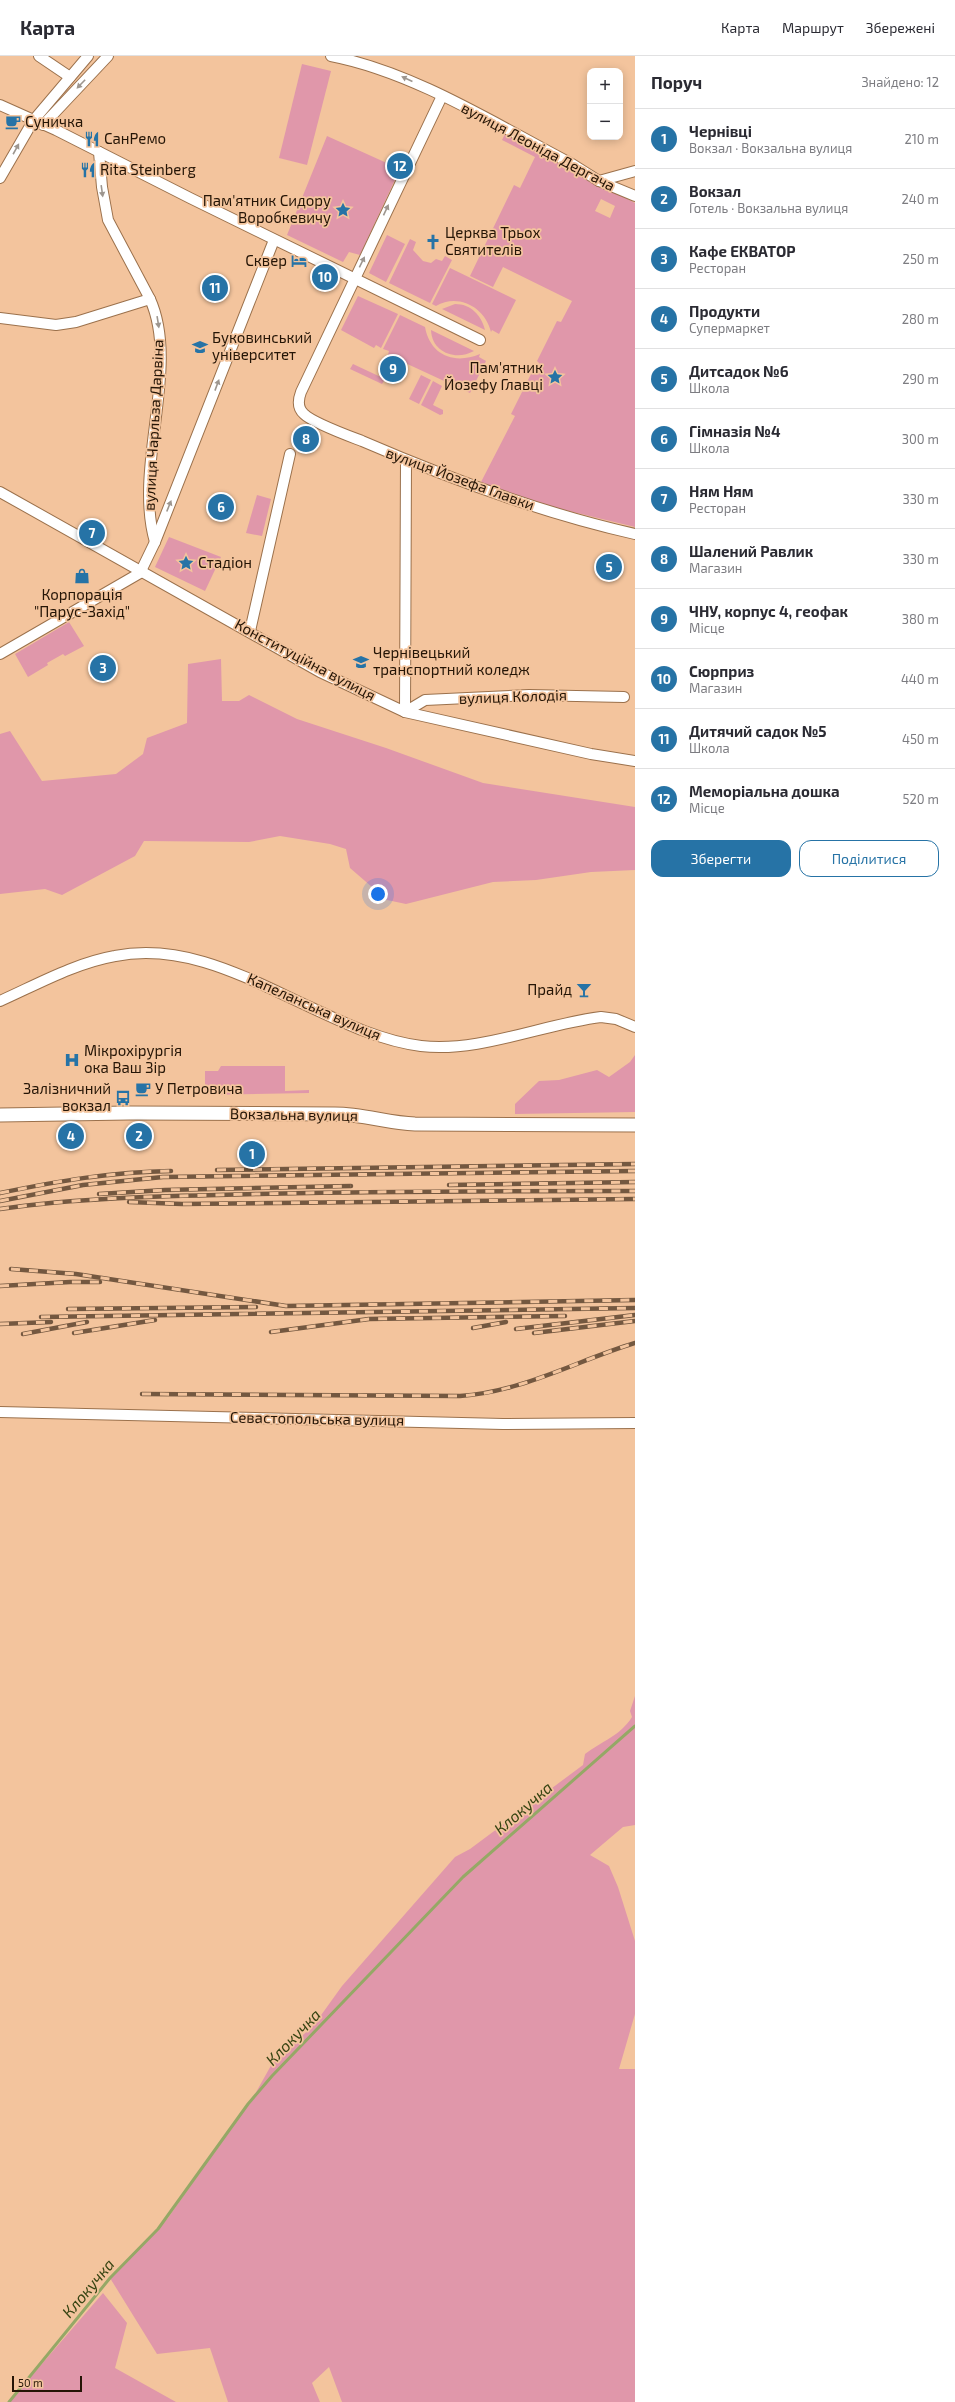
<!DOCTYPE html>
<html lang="uk">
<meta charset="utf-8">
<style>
body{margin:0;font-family:"Exo 2",sans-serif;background:#f7f7f7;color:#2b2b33}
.controls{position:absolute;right:12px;top:12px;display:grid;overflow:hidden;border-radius:8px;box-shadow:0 2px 10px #0003}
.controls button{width:36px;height:36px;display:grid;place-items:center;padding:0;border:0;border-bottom:1px solid #e1e1e2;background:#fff;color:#2b2b33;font:20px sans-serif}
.scale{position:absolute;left:12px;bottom:10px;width:70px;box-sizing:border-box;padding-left:4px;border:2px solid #251506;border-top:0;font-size:11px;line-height:14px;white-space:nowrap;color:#251506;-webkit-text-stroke:3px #f3c49d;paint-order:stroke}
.you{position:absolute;left:378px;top:838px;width:14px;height:14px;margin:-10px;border:3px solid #fff;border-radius:50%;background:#1a73e8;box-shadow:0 0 0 6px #1a73e833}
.badge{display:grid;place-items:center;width:26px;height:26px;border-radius:50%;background:#2673a6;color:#fff;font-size:13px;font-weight:700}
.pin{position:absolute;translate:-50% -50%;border:2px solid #fff;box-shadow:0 1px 4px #0006}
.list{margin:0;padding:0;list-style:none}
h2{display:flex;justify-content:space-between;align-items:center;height:52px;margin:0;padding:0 16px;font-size:17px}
h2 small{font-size:13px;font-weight:400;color:#7c7c81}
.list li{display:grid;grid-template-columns:26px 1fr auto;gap:12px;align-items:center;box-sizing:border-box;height:60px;padding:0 16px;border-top:1px solid #e1e1e2}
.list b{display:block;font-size:15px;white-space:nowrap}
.list p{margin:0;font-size:13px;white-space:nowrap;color:#7c7c81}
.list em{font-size:13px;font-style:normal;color:#7c7c81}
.actions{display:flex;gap:8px;padding:12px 16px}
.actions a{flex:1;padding:9px 0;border:1px solid #2673a6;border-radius:12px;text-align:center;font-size:14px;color:#2673a6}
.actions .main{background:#2673a6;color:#fff}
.map{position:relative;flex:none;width:635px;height:2346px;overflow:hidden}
header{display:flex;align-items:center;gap:24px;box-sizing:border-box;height:56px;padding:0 20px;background:#fff;border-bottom:1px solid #e1e1e2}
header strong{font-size:19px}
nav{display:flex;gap:22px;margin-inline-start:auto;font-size:14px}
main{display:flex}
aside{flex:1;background:#fff}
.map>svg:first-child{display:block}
.green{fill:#e097aa;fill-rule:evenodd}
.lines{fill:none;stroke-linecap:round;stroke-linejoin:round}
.stream{stroke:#95a866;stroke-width:3}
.minor-casing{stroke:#9b714c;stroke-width:12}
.major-casing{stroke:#9b714c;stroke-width:15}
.minor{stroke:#fff;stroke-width:10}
.major{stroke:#fff;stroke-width:13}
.rail-casing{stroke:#745840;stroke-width:4.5}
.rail{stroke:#f3c49d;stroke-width:3;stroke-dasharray:9;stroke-linecap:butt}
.oneway{fill:#9d968f}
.labels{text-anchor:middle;stroke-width:3.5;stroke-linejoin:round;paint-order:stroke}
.poi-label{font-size:15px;fill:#251506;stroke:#f3c49d;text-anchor:start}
.street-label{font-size:15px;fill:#251506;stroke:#f3c49d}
.water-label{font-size:16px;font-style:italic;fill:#384513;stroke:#f3c49d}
</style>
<header>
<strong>Карта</strong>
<nav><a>Карта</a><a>Маршрут</a><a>Збережені</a></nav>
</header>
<main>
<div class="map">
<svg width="635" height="2346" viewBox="0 0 635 2346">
<rect width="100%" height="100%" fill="#f3c49d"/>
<!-- green -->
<g class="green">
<path d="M302,8L331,15L307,109L279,102Z"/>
<path d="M505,78L635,147V471L540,448L481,426L515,360L511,358L531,318H536L541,309L537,305L557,265L561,266L572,245L503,211L493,231L470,220L514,129L520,132L535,101L502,84ZM601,143L615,150L610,162L595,155Z"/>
<path d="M327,80L400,113L360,199L349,196L343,206L287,179Z"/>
<path d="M387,179L405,188L386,226L369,217Z"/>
<path d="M410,183L416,186L413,194L423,205L431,207L436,203L442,205L445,200L452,204L430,247L389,227Z"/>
<path d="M450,212L516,244L499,278L492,274L491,276C485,251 458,237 436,250L432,248Z"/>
<path d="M358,240L398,258L381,292L376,289L374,292L341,274Z"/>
<path d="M455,248C471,248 481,259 485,274L442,253Z"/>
<path d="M400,259L425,271C430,299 454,309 480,298L479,301L486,305L470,337L388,299L389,295L383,293Z"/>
<path d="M431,274L474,295C456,305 432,297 431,274Z"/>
<path d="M353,308L385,323L382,328L350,313Z"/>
<path d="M421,319L431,324L419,348L409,343Z"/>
<path d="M433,325L442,330L433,349L443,354V358L440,359L421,349Z"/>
<path d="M257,439L271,443L262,480L246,477Z"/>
<path d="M169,481L221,501L205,535L155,511Z"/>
<path d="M69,566L84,590L65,600L63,598L47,607L48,609L28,621L15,598Z"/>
<path d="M221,603L222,645H239L249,639L297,663L386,692L483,727L635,751V814L591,816L536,824L493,826L406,848L387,844L350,812L346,793L330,788L280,780L249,786L144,785L135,800L62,839L45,833L0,838V678L10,675L42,725L116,718L143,698L147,682L187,667L188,608Z"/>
<path d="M635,999V1056L515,1058V1048L539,1025L559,1024L597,1014L609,1021L630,1006Z"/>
<path d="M221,1010H285V1035L309,1034V1037L205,1039V1015H218Z"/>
<path d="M635,1640V1769L623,1771L590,1799L609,1810L618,1831L635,1885V1958L619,2013H635V2346H342L329,2311L312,2327L320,2346H228L210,2292L157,2298L110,2222L168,2162L255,2038L273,2006L314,1969L342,1930L455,1801L470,1793L583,1709L585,1698C602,1685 620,1680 632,1661L630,1655Z"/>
<path d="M103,2237L127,2267L115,2312L176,2346H9Z"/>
</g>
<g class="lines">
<!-- stream -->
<path class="stream" d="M9,2346L110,2222L158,2173L248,2048L272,2020L463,1821L635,1670"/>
<defs>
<g id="minor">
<path d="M39,0L70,21"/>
<path d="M331,0C414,16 497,69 572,108L599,125L635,140"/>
<path d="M442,40L301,336C298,344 297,352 304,358C313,367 349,380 362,385C450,423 541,457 635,478"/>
<path d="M0,49L56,74L190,142L480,284"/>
<path d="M43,69L108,0"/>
<path d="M99,96L102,131L108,164L150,243C181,312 133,410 155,486"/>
<path d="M0,122L33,65L88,0"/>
<path d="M599,125L635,115"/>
<path d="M0,262L56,269L76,266L150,243"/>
<path d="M0,436L320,616L405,656L591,698L635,705"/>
<path d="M250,575L290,398"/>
<path d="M0,598L140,517L155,486L274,184"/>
<path d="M405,656L406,404"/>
<path d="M405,656L425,644L529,639L624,641"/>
<path d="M0,945C36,929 75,907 115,900C185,886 249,923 310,951C346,968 382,985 421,990C479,997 543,968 601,961L616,963L635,971"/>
<path d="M0,1356L503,1368L635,1367"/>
</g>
<path id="major" d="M0,1059L129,1057L335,1058C363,1058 388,1067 415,1068L635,1069"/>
</defs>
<!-- minor casing -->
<use href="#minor" class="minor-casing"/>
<!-- major casing -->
<use href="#major" class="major-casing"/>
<!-- minor -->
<use href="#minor" class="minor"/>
<!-- major -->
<use href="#major" class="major"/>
<defs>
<g id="rail">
<path d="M217,1114L635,1108"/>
<path d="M449,1129L635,1126"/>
<path d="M0,1137C59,1125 110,1116 171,1115"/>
<path d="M99,1138L165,1134L351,1130"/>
<path d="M0,1145L83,1129L163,1121L635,1115"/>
<path d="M129,1146L182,1148L635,1143"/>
<path d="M0,1153C85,1141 172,1140 258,1138C384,1135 509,1135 635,1135"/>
<path d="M11,1213L76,1218L286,1250L635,1244"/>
<path d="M0,1230L70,1226H100"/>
<path d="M68,1253L256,1251"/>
<path d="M41,1261L635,1252"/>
<path d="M0,1268L51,1266"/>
<path d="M473,1272L506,1266"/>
<path d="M516,1273L635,1259"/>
<path d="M271,1276L369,1263L565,1260"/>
<path d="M74,1277L155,1264"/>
<path d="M534,1277L635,1265"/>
<path d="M23,1278L87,1266"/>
<path d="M142,1338L460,1340C522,1336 576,1305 635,1287"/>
</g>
</defs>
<!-- rail casing -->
<use href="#rail" class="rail-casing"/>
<!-- rail -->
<use href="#rail" class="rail"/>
</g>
<!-- one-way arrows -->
<defs><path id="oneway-solid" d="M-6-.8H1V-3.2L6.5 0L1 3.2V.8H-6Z"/></defs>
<g class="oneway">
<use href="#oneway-solid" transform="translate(407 23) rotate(-155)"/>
<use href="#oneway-solid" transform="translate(81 28) rotate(134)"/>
<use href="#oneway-solid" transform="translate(16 93) rotate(-61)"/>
<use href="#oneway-solid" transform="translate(102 135) rotate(82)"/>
<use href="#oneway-solid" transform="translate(386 154) rotate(-65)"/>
<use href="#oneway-solid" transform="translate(362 206) rotate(-64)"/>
<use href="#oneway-solid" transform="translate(158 266) rotate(81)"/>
<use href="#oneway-solid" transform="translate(217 329) rotate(-70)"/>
<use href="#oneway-solid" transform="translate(169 450) rotate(-68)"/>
</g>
<!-- icons -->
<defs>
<symbol id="cafe-bare" viewBox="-9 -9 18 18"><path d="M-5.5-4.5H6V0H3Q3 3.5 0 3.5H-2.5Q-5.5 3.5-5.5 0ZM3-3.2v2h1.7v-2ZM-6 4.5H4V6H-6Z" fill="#2673a6" stroke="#f3c49d" stroke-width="2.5" paint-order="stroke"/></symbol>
<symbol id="restaurant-bare" viewBox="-9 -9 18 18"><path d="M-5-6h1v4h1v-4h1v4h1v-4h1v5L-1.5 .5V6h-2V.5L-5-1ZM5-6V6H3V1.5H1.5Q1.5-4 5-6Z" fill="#2673a6" stroke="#f3c49d" stroke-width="2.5" paint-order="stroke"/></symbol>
<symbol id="sight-bare" viewBox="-9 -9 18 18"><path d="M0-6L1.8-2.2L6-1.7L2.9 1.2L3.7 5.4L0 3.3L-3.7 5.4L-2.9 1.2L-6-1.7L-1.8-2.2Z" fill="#2673a6" stroke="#f3c49d" stroke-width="2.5" paint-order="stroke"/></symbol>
<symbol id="church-bare" viewBox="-9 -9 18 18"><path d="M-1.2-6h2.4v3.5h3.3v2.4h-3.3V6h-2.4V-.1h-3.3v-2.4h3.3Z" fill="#2673a6" stroke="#f3c49d" stroke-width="2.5" paint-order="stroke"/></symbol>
<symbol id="hotel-bare" viewBox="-9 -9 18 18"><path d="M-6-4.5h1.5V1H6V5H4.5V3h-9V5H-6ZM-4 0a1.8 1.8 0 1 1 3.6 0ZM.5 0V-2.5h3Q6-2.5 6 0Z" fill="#2673a6" stroke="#f3c49d" stroke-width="2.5" paint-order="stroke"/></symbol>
<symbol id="university-bare" viewBox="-9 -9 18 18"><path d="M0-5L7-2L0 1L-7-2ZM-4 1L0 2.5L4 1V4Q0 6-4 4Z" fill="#2673a6" stroke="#f3c49d" stroke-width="2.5" paint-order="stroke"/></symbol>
<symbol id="shop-bare" viewBox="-9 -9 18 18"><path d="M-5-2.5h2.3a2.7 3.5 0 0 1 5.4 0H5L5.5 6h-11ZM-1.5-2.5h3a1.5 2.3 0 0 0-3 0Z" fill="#2673a6" stroke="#f3c49d" stroke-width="2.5" paint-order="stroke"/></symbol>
<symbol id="bar-bare" viewBox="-9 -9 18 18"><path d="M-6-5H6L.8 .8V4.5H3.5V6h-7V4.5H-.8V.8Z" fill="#2673a6" stroke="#f3c49d" stroke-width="2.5" paint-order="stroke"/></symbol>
<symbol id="hospital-bare" viewBox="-9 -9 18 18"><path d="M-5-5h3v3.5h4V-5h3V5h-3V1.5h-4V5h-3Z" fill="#2673a6" stroke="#f3c49d" stroke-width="2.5" paint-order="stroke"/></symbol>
<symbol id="bus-bare" viewBox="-9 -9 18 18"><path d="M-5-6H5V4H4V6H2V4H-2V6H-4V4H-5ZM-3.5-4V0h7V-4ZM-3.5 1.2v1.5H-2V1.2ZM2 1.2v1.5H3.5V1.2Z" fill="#2673a6" stroke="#f3c49d" stroke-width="2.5" paint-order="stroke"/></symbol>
</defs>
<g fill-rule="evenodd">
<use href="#cafe-bare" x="2" y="55" width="22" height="22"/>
<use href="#restaurant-bare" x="81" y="72" width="22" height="22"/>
<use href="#restaurant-bare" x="77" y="103" width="22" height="22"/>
<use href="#sight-bare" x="332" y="143" width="22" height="22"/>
<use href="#church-bare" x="422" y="175" width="22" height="22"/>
<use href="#hotel-bare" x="288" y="194" width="22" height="22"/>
<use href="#university-bare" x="189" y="280" width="22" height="22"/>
<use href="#sight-bare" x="544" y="310" width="22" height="22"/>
<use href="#sight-bare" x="175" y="496" width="22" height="22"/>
<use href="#shop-bare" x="71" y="509" width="22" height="22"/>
<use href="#university-bare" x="350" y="595" width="22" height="22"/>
<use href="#bar-bare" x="573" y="923" width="22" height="22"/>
<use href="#hospital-bare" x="61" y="993" width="22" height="22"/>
<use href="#cafe-bare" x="132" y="1022" width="22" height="22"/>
<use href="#bus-bare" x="112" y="1031" width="22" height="22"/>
</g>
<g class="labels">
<!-- poi labels -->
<g class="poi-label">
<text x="25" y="71">Суничка</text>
<text x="104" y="88">СанРемо</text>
<text x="100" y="119">Rita Steinberg</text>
<text x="331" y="150" text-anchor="end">Пам'ятник Сидору<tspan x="331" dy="17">Воробкевичу</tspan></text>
<text x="445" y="182">Церква Трьох<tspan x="445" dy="17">Святителів</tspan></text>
<text x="287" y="210" text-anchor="end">Сквер</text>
<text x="212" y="287">Буковинський<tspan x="212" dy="17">університет</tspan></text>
<text x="543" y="317" text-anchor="end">Пам'ятник<tspan x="543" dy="17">Йозефу Главці</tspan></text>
<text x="198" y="512">Стадіон</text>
<text x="82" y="544" text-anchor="middle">Корпорацiя<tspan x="82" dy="17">"Парус-Захiд"</tspan></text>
<text x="373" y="602">Чернівецький<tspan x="373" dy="17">транспортний коледж</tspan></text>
<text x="572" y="939" text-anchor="end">Прайд</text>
<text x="84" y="1000">Мікрохірургія<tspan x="84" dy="17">ока Ваш Зір</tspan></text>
<text x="111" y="1038" text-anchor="end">Залізничний<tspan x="111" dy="17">вокзал</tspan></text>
<text x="155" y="1038">У Петровича</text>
</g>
<!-- street labels -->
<g class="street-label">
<text transform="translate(538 91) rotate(28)" y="5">вулиця Леоніда Дергача</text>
<text transform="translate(154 369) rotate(-87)" y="5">вулиця Чарльза Дарвіна</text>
<text transform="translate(460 423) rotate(20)" y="5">вулиця Йозефа Главки</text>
<text transform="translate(305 604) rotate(28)" y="5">Конституційна вулиця</text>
<text transform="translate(513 641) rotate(-2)" y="5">вулиця Колодія</text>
<text transform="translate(314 951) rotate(24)" y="5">Капеланська вулиця</text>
<text transform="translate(294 1059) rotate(1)" y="5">Вокзальна вулиця</text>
<text transform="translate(317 1363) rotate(1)" y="5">Севастопольська вулиця</text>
</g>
<!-- water labels -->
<g class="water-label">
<text transform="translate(523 1752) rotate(-41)" y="6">Клокучка</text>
<text transform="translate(293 1981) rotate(-46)" y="6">Клокучка</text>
<text transform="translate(88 2232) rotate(-50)" y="6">Клокучка</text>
</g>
</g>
</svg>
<div class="controls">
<button>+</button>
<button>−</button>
</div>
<div class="scale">50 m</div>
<div class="you"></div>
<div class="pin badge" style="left:252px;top:1098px">1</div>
<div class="pin badge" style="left:139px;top:1080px">2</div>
<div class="pin badge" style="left:103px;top:612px">3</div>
<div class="pin badge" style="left:71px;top:1080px">4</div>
<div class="pin badge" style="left:609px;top:511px">5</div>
<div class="pin badge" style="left:221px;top:451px">6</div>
<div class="pin badge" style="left:92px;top:477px">7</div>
<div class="pin badge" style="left:306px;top:383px">8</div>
<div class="pin badge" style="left:393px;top:313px">9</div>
<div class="pin badge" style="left:325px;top:221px">10</div>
<div class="pin badge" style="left:215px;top:232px">11</div>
<div class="pin badge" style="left:400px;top:110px">12</div>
</div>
<aside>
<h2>Поруч<small>Знайдено: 12</small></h2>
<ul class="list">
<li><span class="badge">1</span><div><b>Чернівці</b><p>Вокзал · Вокзальна вулиця</p></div><em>210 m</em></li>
<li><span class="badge">2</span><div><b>Вокзал</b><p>Готель · Вокзальна вулиця</p></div><em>240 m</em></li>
<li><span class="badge">3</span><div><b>Кафе ЕКВАТОР</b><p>Ресторан</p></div><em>250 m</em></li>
<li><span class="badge">4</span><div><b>Продукти</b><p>Супермаркет</p></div><em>280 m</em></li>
<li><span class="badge">5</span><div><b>Дитсадок №6</b><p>Школа</p></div><em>290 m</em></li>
<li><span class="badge">6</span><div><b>Гімназія №4</b><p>Школа</p></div><em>300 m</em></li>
<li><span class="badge">7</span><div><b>Ням Ням</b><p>Ресторан</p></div><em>330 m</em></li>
<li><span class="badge">8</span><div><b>Шалений Равлик</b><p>Магазин</p></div><em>330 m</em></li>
<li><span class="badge">9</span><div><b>ЧНУ, корпус 4, геофак</b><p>Місце</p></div><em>380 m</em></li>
<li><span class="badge">10</span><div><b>Сюрприз</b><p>Магазин</p></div><em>440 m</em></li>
<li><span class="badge">11</span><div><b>Дитячий садок №5</b><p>Школа</p></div><em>450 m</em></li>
<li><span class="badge">12</span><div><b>Меморіальна дошка</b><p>Місце</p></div><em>520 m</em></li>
</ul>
<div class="actions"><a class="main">Зберегти</a><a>Поділитися</a></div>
</aside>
</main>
